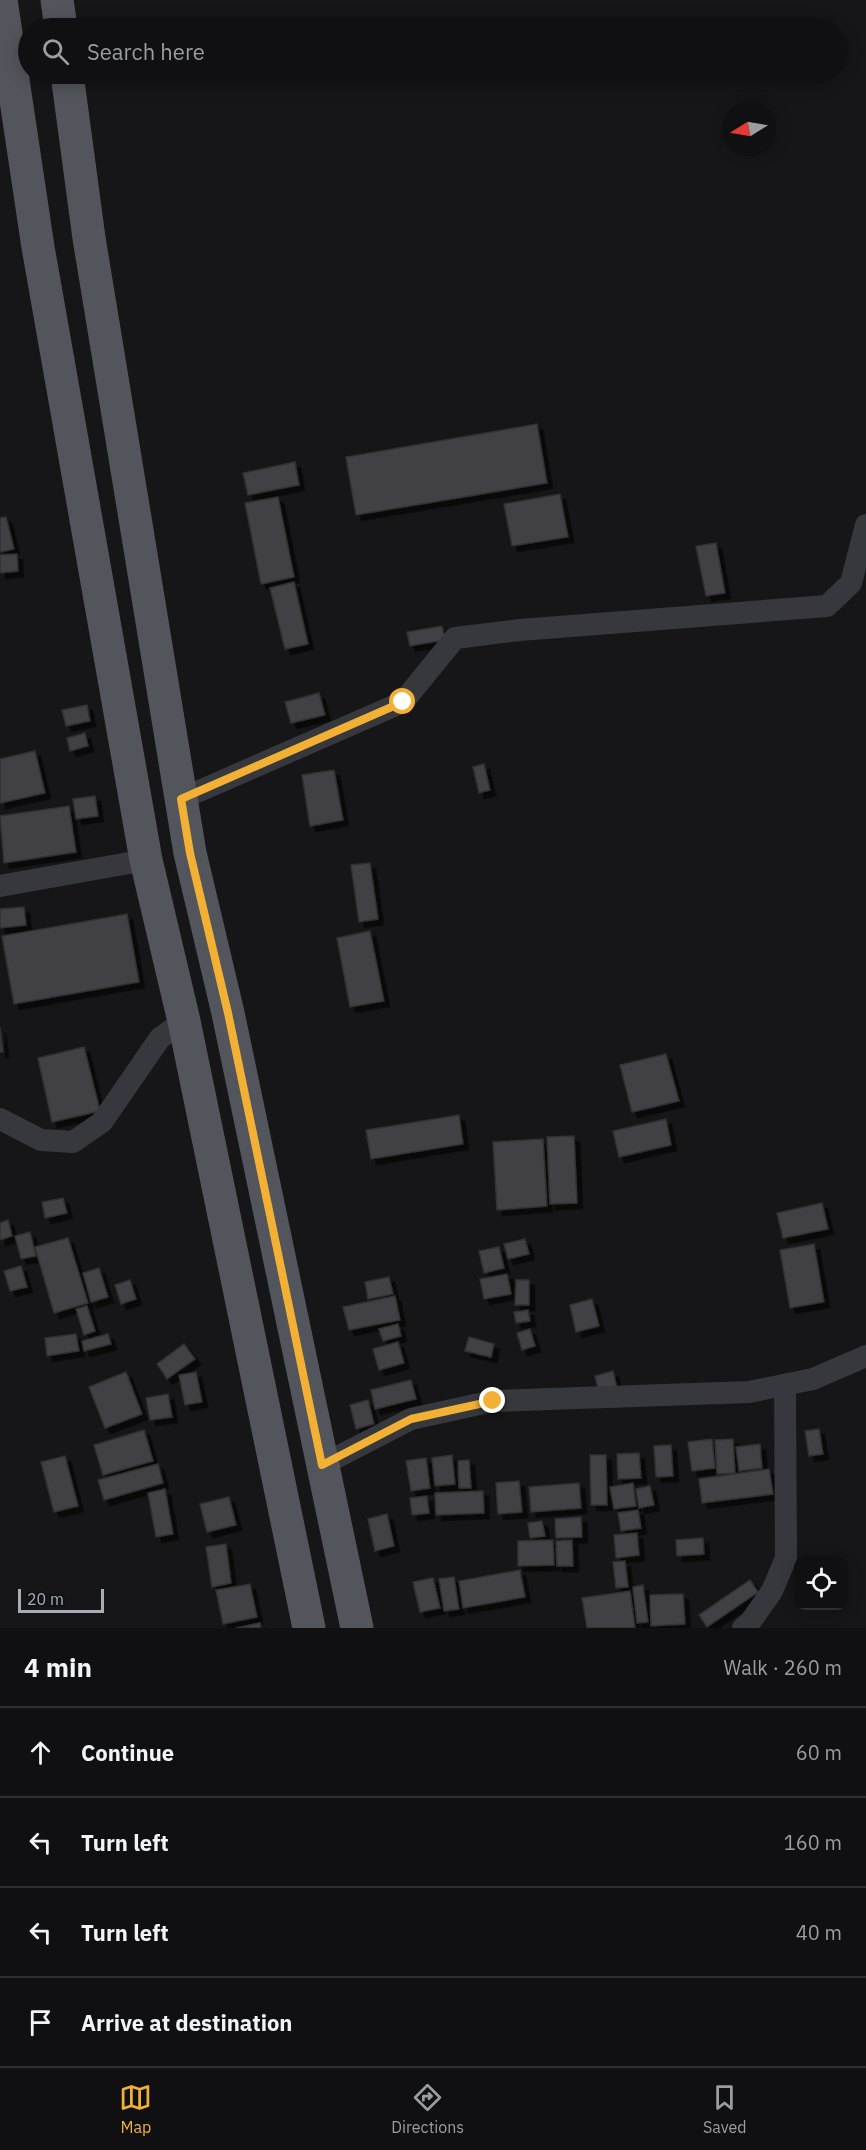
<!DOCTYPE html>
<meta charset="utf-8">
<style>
body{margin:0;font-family:"IBM Plex Sans",sans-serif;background:#19191b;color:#f1f3f6}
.controls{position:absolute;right:18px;bottom:18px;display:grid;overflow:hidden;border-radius:12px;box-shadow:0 3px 15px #0003}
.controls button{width:54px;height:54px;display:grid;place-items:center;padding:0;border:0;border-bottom:2px solid #303032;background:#101012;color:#f1f3f6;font:30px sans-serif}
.compass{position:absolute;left:722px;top:102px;width:54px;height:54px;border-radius:50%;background:#101012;box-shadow:0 3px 15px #0003;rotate:259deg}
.scale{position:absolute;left:18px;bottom:15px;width:86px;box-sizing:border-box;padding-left:6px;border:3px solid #a8adb8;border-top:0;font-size:16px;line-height:21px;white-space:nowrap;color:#a8adb8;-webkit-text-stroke:4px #111113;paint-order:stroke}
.stop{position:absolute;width:18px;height:18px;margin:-14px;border:4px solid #f2b134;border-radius:50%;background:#fff}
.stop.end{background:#f2b134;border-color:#fff;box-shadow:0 2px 6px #0008}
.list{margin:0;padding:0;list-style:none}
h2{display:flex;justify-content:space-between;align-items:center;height:78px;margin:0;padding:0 24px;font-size:26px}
h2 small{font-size:20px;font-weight:400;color:#9c9d9f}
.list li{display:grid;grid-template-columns:39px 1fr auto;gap:18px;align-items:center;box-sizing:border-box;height:90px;padding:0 24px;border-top:2px solid #303032}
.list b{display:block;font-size:22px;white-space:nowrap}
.list em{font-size:20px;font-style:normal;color:#9c9d9f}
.icon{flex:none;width:33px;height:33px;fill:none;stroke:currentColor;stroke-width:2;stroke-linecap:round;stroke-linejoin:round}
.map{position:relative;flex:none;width:866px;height:1628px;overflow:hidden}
.search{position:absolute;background:#101012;box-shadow:0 3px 15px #0003;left:18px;right:18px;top:18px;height:66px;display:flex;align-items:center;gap:15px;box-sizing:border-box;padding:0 21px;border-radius:33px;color:#9c9d9f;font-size:22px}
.sheet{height:438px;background:#101012}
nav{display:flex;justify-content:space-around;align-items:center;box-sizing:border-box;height:84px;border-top:2px solid #303032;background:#101012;font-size:16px;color:#9c9d9f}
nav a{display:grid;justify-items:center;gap:3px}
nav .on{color:#f2b134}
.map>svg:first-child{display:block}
.building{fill:#404145;stroke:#303034;stroke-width:1.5;filter:url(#shadow)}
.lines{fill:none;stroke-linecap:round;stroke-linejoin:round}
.minor{stroke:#37383d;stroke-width:22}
.primary{stroke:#53555c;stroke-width:33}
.route{stroke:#f2b134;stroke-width:8}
</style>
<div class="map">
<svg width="866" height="1628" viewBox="0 0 866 1628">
<defs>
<filter id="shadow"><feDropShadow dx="5.5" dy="5.5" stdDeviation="0" flood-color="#0009"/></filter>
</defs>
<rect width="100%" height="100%" fill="#161618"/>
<!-- building -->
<g class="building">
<path d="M537,424L547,483L356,515L346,457Z"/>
<path d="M295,462L299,485L248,495L243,473Z"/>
<path d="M560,494L568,537L512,546L504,504Z"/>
<path d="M278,497L294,577L261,584L245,503Z"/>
<path d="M6,517L14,549L0,552V518Z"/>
<path d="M716,543L725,593L706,596L696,546Z"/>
<path d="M17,554L18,571L0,573V555Z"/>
<path d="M294,582L308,644L285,649L270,588Z"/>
<path d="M442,626L445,640L410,646L407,632Z"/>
<path d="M319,693L325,715L291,723L285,702Z"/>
<path d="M87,705L90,721L66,726L62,710Z"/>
<path d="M85,733L88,746L70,751L67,738Z"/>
<path d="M35,751L45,793L0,803V759Z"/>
<path d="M484,764L490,790L479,793L473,767Z"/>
<path d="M334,770L343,820L310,826L302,775Z"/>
<path d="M95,796L98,816L76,819L73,799Z"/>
<path d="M69,806L76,852L4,863L0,816Z"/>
<path d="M370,863L378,919L359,922L351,865Z"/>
<path d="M24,907L26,925L0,928V909Z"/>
<path d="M127,914L139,982L14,1004L2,936Z"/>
<path d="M370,931L384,1001L350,1007L337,938Z"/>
<path d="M0,1027L3,1052H0Z"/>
<path d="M84,1047L100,1111L52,1122L38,1058Z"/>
<path d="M666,1054L679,1101L632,1112L620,1065Z"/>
<path d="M459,1115L463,1144L371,1159L366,1130Z"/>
<path d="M666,1119L671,1145L619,1157L613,1131Z"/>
<path d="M574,1136L577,1203L550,1204L547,1137Z"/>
<path d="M543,1139L547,1206L497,1210L493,1142Z"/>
<path d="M63,1198L67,1213L45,1218L42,1202Z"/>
<path d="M822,1203L828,1229L783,1238L777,1213Z"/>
<path d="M8,1220L12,1236L0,1240V1223Z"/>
<path d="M30,1232L36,1256L21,1259L15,1236Z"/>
<path d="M68,1238L88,1303L54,1313L35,1247Z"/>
<path d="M525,1239L529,1254L508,1259L504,1244Z"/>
<path d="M814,1244L824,1302L790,1308L780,1250Z"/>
<path d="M499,1247L504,1268L484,1273L479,1251Z"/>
<path d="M21,1266L27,1287L10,1291L4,1271Z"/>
<path d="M99,1268L108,1297L91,1302L83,1273Z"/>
<path d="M507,1274L511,1294L484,1299L480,1279Z"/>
<path d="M389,1277L393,1294L368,1299L365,1282Z"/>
<path d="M130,1280L136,1299L121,1304L115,1285Z"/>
<path d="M516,1280H529V1305H515Z"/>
<path d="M395,1296L400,1320L349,1330L343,1307Z"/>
<path d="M592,1299L599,1326L576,1332L570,1305Z"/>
<path d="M87,1306L95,1331L84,1335L76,1309Z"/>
<path d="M528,1310L530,1321L516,1323L514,1312Z"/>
<path d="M398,1324L401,1336L383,1341L379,1329Z"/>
<path d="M530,1329L535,1346L522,1350L517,1333Z"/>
<path d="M76,1334L79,1351L47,1356L45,1338Z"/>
<path d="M108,1334L111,1344L84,1351L82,1341Z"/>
<path d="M469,1337L494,1344L491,1357L465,1351Z"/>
<path d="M398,1342L404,1363L379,1370L373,1349Z"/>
<path d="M184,1344L195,1359L167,1379L157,1364Z"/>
<path d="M613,1371L617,1389L599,1393L595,1376Z"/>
<path d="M126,1372L142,1414L105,1428L89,1387Z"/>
<path d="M196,1372L202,1402L185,1405L179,1375Z"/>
<path d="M411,1380L416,1399L375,1409L371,1390Z"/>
<path d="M168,1394L172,1417L150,1420L146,1398Z"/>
<path d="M368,1400L374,1424L356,1429L350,1405Z"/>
<path d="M819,1429L823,1454L809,1456L805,1431Z"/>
<path d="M144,1430L153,1461L103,1475L94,1445Z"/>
<path d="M712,1439L715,1468L692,1471L688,1442Z"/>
<path d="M733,1439L735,1473L717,1474L715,1440Z"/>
<path d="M760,1444L762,1468L739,1471L736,1447Z"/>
<path d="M671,1445L673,1476L656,1477L654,1446Z"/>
<path d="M639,1453L641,1478L618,1479L617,1454Z"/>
<path d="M452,1455L455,1484L435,1486L432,1458Z"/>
<path d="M590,1455H606L607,1505H591Z"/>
<path d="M65,1456L78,1506L54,1512L41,1462Z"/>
<path d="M426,1458L430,1488L411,1491L406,1461Z"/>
<path d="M469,1460L471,1488H459L458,1461Z"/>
<path d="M158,1464L163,1483L104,1500L98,1480Z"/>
<path d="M769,1469L773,1494L702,1503L699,1479Z"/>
<path d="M519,1481L522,1512L498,1514L496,1483Z"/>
<path d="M579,1483L581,1508L531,1512L529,1487Z"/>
<path d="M633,1483L636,1506L614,1509L610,1487Z"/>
<path d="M650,1486L654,1505L639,1508L636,1489Z"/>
<path d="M165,1489L173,1534L156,1537L148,1493Z"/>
<path d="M483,1491L484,1513L436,1515L435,1493Z"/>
<path d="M427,1496L429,1513L412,1515L410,1498Z"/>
<path d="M229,1497L236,1525L207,1532L200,1504Z"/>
<path d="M638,1510L641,1528L621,1531L618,1513Z"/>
<path d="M387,1514L394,1546L375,1551L368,1519Z"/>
<path d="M581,1517L582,1537L556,1538L555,1519Z"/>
<path d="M542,1521L545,1536L530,1538L528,1523Z"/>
<path d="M637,1533L639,1555L616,1558L614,1535Z"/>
<path d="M703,1538L704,1554L677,1556L676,1540Z"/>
<path d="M553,1540L554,1565L518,1566V1541Z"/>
<path d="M572,1540L573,1566H557L556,1541Z"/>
<path d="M226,1544L231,1583L212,1587L206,1547Z"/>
<path d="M625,1561L628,1587L616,1588L613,1562Z"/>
<path d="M520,1570L525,1597L463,1608L459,1581Z"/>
<path d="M454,1577L459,1609L444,1611L439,1579Z"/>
<path d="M433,1578L440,1608L420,1612L413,1582Z"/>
<path d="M750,1580L758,1592L707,1627L699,1615Z"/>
<path d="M250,1584L257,1617L223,1624L216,1590Z"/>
<path d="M643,1585L648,1622L637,1623L633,1587Z"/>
<path d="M630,1591L635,1628H587L582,1598Z"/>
<path d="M683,1594L685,1624L651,1626L650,1595Z"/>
<path d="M260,1623L261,1628H236Z"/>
</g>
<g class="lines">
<!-- minor -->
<g class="minor">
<path d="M181,799L403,702L455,638L520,630L827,606L851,583L866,525"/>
<path d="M0,886L146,860"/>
<path d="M0,1119L41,1140L73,1142L102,1122L160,1038L184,1021"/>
<path d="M322,1465L411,1419L493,1401L749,1392L813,1379L866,1356"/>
<path d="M743,1628L751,1621L772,1591L786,1558L785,1385"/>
</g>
<!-- primary -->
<g class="primary">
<path d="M1,0L38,247L146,860L184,1021L309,1628"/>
<path d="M57,0L61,28"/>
<path d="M67,74L89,238L190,853L228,1013L357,1628"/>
</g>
</g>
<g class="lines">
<!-- route -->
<path class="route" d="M403,702L181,799L190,853L228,1013L322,1465L411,1419L493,1401"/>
</g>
</svg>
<div class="controls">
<button><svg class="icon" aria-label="locate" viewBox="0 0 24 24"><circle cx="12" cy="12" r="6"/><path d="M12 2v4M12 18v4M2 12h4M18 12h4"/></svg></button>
</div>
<svg class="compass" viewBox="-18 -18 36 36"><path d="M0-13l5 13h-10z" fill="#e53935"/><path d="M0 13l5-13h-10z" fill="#9c9d9f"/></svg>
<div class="scale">20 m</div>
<div class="stop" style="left:403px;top:702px"></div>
<div class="stop end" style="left:493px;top:1401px"></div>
<div class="search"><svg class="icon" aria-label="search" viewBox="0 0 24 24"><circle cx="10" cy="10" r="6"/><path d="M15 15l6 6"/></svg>Search here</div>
</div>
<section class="sheet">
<h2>4 min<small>Walk · 260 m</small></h2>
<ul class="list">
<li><svg class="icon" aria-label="ahead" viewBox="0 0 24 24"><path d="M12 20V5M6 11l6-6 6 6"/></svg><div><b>Continue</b></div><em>60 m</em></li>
<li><svg class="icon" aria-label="left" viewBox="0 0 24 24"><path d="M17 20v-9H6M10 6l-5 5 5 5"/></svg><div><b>Turn left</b></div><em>160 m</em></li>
<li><svg class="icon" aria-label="left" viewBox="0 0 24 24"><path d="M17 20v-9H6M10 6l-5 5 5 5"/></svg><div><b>Turn left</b></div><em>40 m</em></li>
<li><svg class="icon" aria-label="arrive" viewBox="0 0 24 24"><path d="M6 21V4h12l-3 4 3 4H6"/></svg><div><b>Arrive at destination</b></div></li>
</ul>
</section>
<nav>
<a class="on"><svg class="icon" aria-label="map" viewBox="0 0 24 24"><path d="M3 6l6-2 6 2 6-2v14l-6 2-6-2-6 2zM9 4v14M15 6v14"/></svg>Map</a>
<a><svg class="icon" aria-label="directions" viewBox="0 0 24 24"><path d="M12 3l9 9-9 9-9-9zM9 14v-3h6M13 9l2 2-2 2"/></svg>Directions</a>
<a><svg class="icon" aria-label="saved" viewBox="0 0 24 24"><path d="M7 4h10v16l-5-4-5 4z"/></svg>Saved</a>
</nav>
